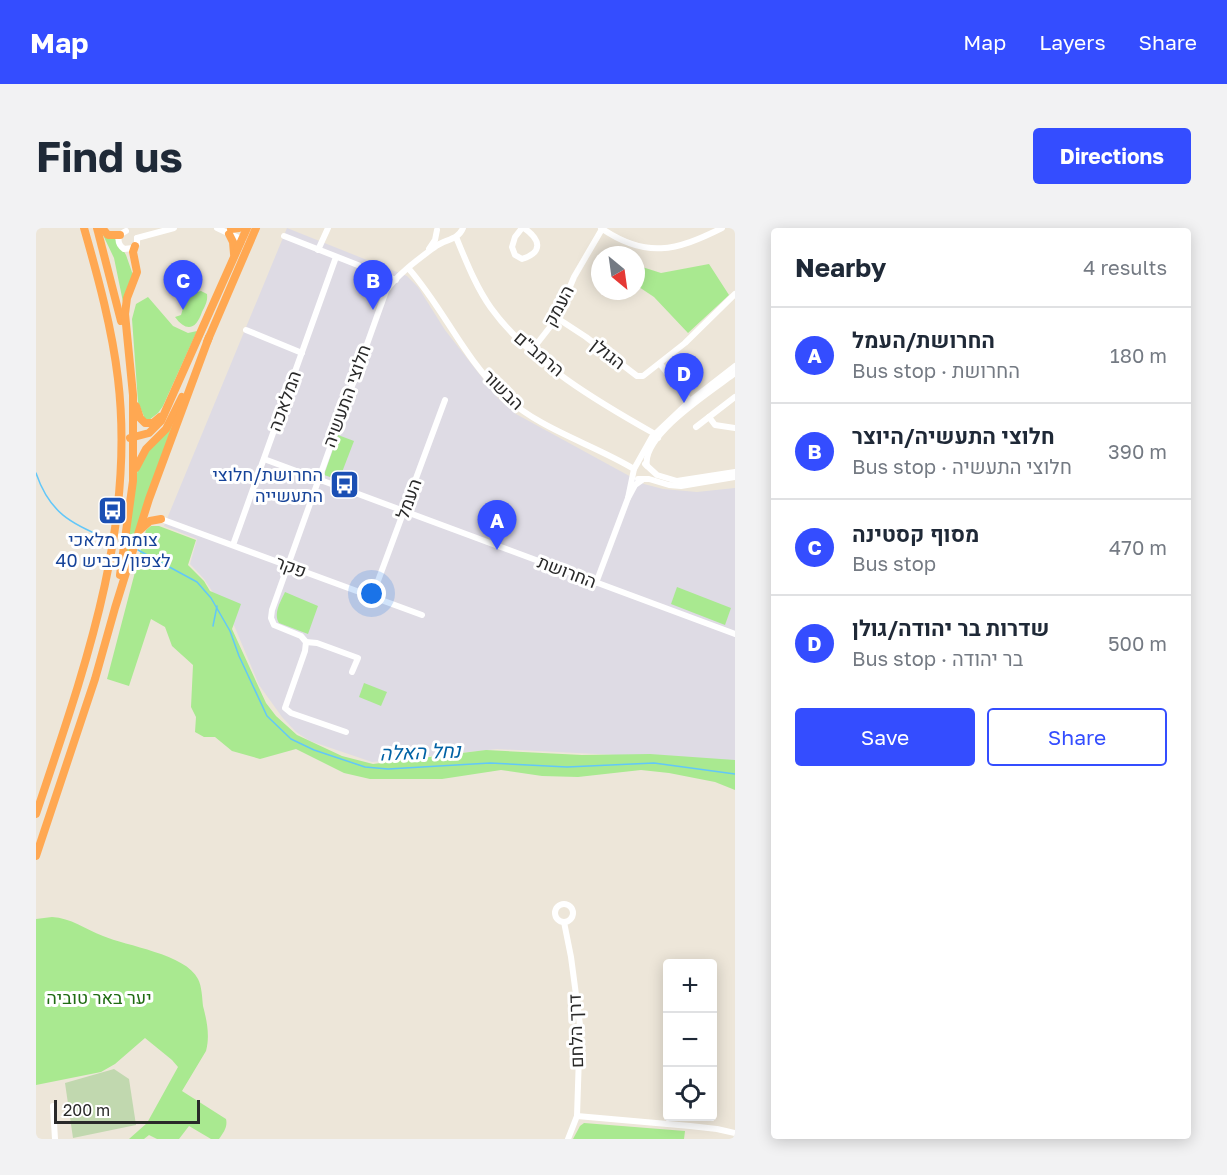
<!DOCTYPE html>
<meta charset="utf-8">
<style>
body{margin:0;font-family:"Golos Text",Heebo,sans-serif;background:#f2f2f3;color:#1f2937}
.controls{position:absolute;right:18px;bottom:18px;display:grid;overflow:hidden;border-radius:6px;box-shadow:0 3px 15px #0003}
.controls button{width:54px;height:54px;display:grid;place-items:center;padding:0;border:0;border-bottom:2px solid #e0e1e3;background:#fff;color:#1f2937;font:30px sans-serif}
.compass{position:absolute;left:555px;top:18px;width:54px;height:54px;border-radius:50%;background:#fff;box-shadow:0 3px 15px #0003;rotate:151deg}
.scale{position:absolute;left:18px;bottom:15px;width:146px;box-sizing:border-box;padding-left:6px;border:3px solid #292929;border-top:0;font-size:16px;line-height:21px;white-space:nowrap;color:#292929;-webkit-text-stroke:4px #fff;paint-order:stroke}
.you{position:absolute;left:336px;top:366px;width:21px;height:21px;margin:-15px;border:4px solid #fff;border-radius:50%;background:#1a73e8;box-shadow:0 0 0 9px #1a73e833}
.badge{display:grid;place-items:center;width:39px;height:39px;border-radius:50%;background:#344dff;color:#fff;font-size:20px;font-weight:700}
.pin{position:absolute;translate:-50% -50px;filter:drop-shadow(0 2px 3px #0008)}
.pin::after{content:'';position:absolute;top:32px;width:21px;height:18px;background:inherit;clip-path:polygon(0 0,100% 0,50% 100%)}
.list{margin:0;padding:0;list-style:none}
h2{display:flex;justify-content:space-between;align-items:center;height:78px;margin:0;padding:0 24px;font-size:26px}
h2 small{font-size:20px;font-weight:400;color:#747a83}
.list li{display:grid;grid-template-columns:39px 1fr auto;gap:18px;align-items:center;box-sizing:border-box;height:96px;padding:0 24px;border-top:2px solid #e0e1e3}
.list b{display:block;font-size:22px;white-space:nowrap}
.list p{margin:0;font-size:20px;white-space:nowrap;color:#747a83}
.list em{font-size:20px;font-style:normal;color:#747a83}
.actions{display:flex;gap:12px;padding:18px 24px}
.actions a{flex:1;padding:14px 0;border:2px solid #344dff;border-radius:6px;text-align:center;font-size:21px;color:#344dff}
.actions .main{background:#344dff;color:#fff}
.icon{flex:none;width:33px;height:33px;fill:none;stroke:currentColor;stroke-width:2;stroke-linecap:round;stroke-linejoin:round}
.map{position:relative;flex:none;width:699px;height:911px;overflow:hidden;border-radius:6px}
header{display:flex;align-items:center;gap:36px;box-sizing:border-box;height:84px;padding:0 30px;background:#344dff;color:#fff}
header strong{font-size:28px}
nav{display:flex;gap:33px;margin-inline-start:auto;font-size:21px}
.intro{display:flex;align-items:center;justify-content:space-between;box-sizing:border-box;height:144px;padding:0 36px}
h1{margin:0;font-size:42px}
.button{padding:15px 27px;border-radius:6px;background:#344dff;color:#fff;font-size:21px;font-weight:700}
main{display:flex;gap:36px;padding:0 36px}
aside{flex:1;background:#fff;border-radius:6px;box-shadow:0 3px 15px #0003}
.map>svg:first-child{display:block}
.industrial{fill:#dedbe4}
.green{fill:#a9e990}
.cemetery{fill:#c1d8af}
.lines{fill:none;stroke-linecap:round;stroke-linejoin:round}
.stream{stroke:#62c7f9;stroke-width:1.5}
.minor{stroke:#fff;stroke-width:6}
.highway{stroke:#ffa852;stroke-width:8}
.labels{text-anchor:middle;stroke-width:6;stroke-linejoin:round;paint-order:stroke}
.street-label{font-size:18px;fill:#292929;stroke:#fff}
.transit-label{font-size:18px;fill:#164399;stroke:#fff;text-anchor:end}
.park-label{font-size:18px;fill:#206c13;stroke:#fff}
.water-label{font-size:20px;font-style:italic;fill:#0162a5;stroke:#fff}
</style>
<header>
<strong>Map</strong>
<nav><a>Map</a><a>Layers</a><a>Share</a></nav>
</header>
<div class="intro"><h1>Find us</h1><a class="button">Directions</a></div>
<main>
<div class="map">
<svg width="699" height="911" viewBox="0 0 699 911">
<rect width="100%" height="100%" fill="#ede6d9"/>
<!-- industrial -->
<path class="industrial" d="M251,0L371,48L382,59L409,102L462,170L480,186L608,256L627,261L661,264L699,260V533L461,521L336,534L274,513L260,504L246,489L223,457L197,395L188,381L168,351L154,336L161,311L128,298Z"/>
<!-- green -->
<g class="green">
<path d="M67,7L79,11L84,17L90,27L97,47L87,74L78,30Z"/>
<path d="M673,36L693,67L652,105L618,69L600,57V37L625,45Z"/>
<path d="M165,63L171,66C172,73 169,78 166,84C160,102 150,104 139,89L145,87L148,77L151,75L146,68Z"/>
<path d="M112,69L137,98L152,105L161,103L127,178L122,185L113,192L109,191L102,174L96,91L100,76Z"/>
<path d="M141,183L93,327L89,326L100,248L106,230Z"/>
<path d="M302,207L318,213L303,252L288,247Z"/>
<path d="M115,298H123L160,312L152,337L168,353L174,363L205,376L196,401L230,475L240,488L261,507L306,528L337,536L450,522L546,527L614,526L699,532V562L679,554L633,545L605,542L542,549L506,548L465,542L406,551H334L308,545L260,521L224,531L196,523L179,509H168L159,504L160,489L155,479L157,437L136,418L129,399L115,391L93,458L71,451L110,302Z"/>
<path d="M641,359L695,380L689,397L635,376Z"/>
<path d="M249,364L282,378L272,406L243,395C237,385 245,373 249,364Z"/>
<path d="M328,455L351,464L345,478L323,469Z"/>
<path d="M16,689C35,690 49,701 67,708C90,718 150,726 162,751C166,759 166,769 167,778C171,793 174,808 170,823L146,863L190,891C192,899 187,905 183,911H175L153,898L143,911H121L113,907L108,911H93L111,895L142,839L136,832L109,810L79,836L65,844L0,857V691Z"/>
<path d="M548,895L649,903L648,911H537L544,898Z"/>
</g>
<!-- cemetery -->
<path class="cemetery" d="M78,841L93,851L100,897L37,910L29,855Z"/>
<g class="lines">
<!-- stream -->
<g class="stream">
<path d="M0,245C13,284 35,296 70,310"/>
<path d="M102,322L161,354L175,370L194,403L203,428L231,488L255,511L278,522L329,539L352,541L454,535L531,539L618,535L699,546"/>
<path d="M177,398L181,378"/>
</g>
<!-- minor -->
<g class="minor">
<path d="M181,0L207,12"/>
<path d="M486,0L479,9L476,19L479,27L486,31C508,24 504,11 488,0"/>
<path d="M565,0C610,31 640,23 686,0"/>
<path d="M90,3C81,7 80,15 88,21L97,20L101,16V10"/>
<path d="M248,8L360,52"/>
<path d="M420,9C430,33 440,59 455,80C494,134 562,174 619,206L622,210"/>
<path d="M101,10L138,0"/>
<path d="M393,21L399,12L401,2"/>
<path d="M282,22L292,0"/>
<path d="M373,41C407,80 428,130 466,166C504,202 555,215 598,241"/>
<path d="M521,90L550,109L601,148H607L649,115L699,66"/>
<path d="M210,102L266,125"/>
<path d="M496,122L521,90L538,49L566,1"/>
<path d="M624,136L654,173"/>
<path d="M673,189L679,197L699,200"/>
<path d="M660,199L699,169"/>
<path d="M228,231L699,406"/>
<path d="M609,236L621,247L641,253L699,244"/>
<path d="M611,238C605,207 677,162 699,145"/>
<path d="M602,251H613L633,257L645,258L699,249"/>
<path d="M592,270L598,241L616,209L654,173L699,138"/>
<path d="M125,291L386,387"/>
<path d="M197,317L300,29"/>
<path d="M560,355L592,270L599,257L606,252"/>
<path d="M336,369L409,172"/>
<path d="M270,414L281,415L322,430L316,444"/>
<path d="M310,504L255,485L249,480L269,423L270,414L265,408L238,397L235,390L236,382L350,63C360,47 384,30 400,18C410,11 422,12 427,0"/>
<circle cx="528" cy="685" r="9"/>
<path d="M528,694L535,729L544,797L541,888L532,911"/>
<path d="M17,878L19,911"/>
<path d="M541,888L654,898L681,901L699,905"/>
</g>
<!-- highway -->
<g class="highway">
<path d="M61,0L85,93"/>
<path d="M66,0L72,7H84"/>
<path d="M195,1L203,0"/>
<path d="M193,6L197,14L198,26"/>
<path d="M171,114L220,0"/>
<path d="M100,178L104,190L109,195H117L124,189"/>
<path d="M94,210L113,205L125,193L211,0"/>
<path d="M100,240L110,221L130,201L146,169"/>
<path d="M105,301L114,293L125,291"/>
<path d="M84,347L97,253V167L89,86L91,70L101,44L97,24L99,18"/>
<path d="M0,586C47,445 100,302 82,151C76,100 62,49 48,0"/>
<path d="M0,628L59,451L79,380L113,271L173,109"/>
</g>
</g>
<!-- icons -->
<defs>
<symbol id="bus-square" viewBox="-11 -11 22 22"><rect x="-9" y="-9" width="18" height="18" rx="4" fill="#1a4fb4" stroke="#fff"/><path d="M-5-6H5V4H4V6H2V4H-2V6H-4V4H-5ZM-3.5-4V0h7V-4ZM-3.5 1.2v1.5H-2V1.2ZM2 1.2v1.5H3.5V1.2Z" fill="#fff"/></symbol>
</defs>
<g fill-rule="evenodd">
<use href="#bus-square" x="292" y="240" width="33" height="33"/>
<use href="#bus-square" x="60" y="266" width="33" height="33"/>
</g>
<g class="labels">
<!-- street labels -->
<g class="street-label">
<text transform="translate(523 78) rotate(-62)" y="6">העמק</text>
<text transform="translate(503 126) rotate(40)" y="6">הרמב"ם</text>
<text transform="translate(572 126) rotate(38)" y="6">הגולן</text>
<text transform="translate(467 162) rotate(44)" y="6">הבשור</text>
<text transform="translate(311 168) rotate(-70)" y="6">חלוצי התעשיה</text>
<text transform="translate(249 173) rotate(-70)" y="6">המלאכה</text>
<text transform="translate(373 271) rotate(-70)" y="6">העמל</text>
<text transform="translate(255 339) rotate(20)" y="6">פקר</text>
<text transform="translate(531 344) rotate(21)" y="6">החרושת</text>
<text transform="translate(540 803) rotate(-92)" y="6">דרך הלחם</text>
</g>
<!-- transit labels -->
<g class="transit-label">
<text x="287" y="253">החרושת/חלוצי<tspan x="287" dy="21">התעשייה</tspan></text>
<text x="77" y="318" text-anchor="middle">צומת מלאכי<tspan x="77" dy="21">לצפון/כביש 40</tspan></text>
</g>
<!-- park labels -->
<g class="park-label">
<text x="63" y="776">יער באר טוביה</text>
</g>
<!-- water labels -->
<g class="water-label">
<text transform="translate(384 524) rotate(-2)" y="7">נחל האלה</text>
</g>
</g>
</svg>
<div class="controls">
<button>+</button>
<button>−</button>
<button><svg class="icon" aria-label="locate" viewBox="0 0 24 24"><circle cx="12" cy="12" r="6"/><path d="M12 2v4M12 18v4M2 12h4M18 12h4"/></svg></button>
</div>
<svg class="compass" viewBox="-18 -18 36 36"><path d="M0-13l5 13h-10z" fill="#e53935"/><path d="M0 13l5-13h-10z" fill="#747a83"/></svg>
<div class="scale">200 m</div>
<div class="you"></div>
<div class="pin badge" style="left:461px;top:322px">A</div>
<div class="pin badge" style="left:337px;top:82px">B</div>
<div class="pin badge" style="left:147px;top:82px">C</div>
<div class="pin badge" style="left:648px;top:175px">D</div>
</div>
<aside>
<h2>Nearby<small>4 results</small></h2>
<ul class="list">
<li><span class="badge">A</span><div><b>החרושת/העמל</b><p>Bus stop · החרושת</p></div><em>180 m</em></li>
<li><span class="badge">B</span><div><b>חלוצי התעשיה/היוצר</b><p>Bus stop · חלוצי התעשיה</p></div><em>390 m</em></li>
<li><span class="badge">C</span><div><b>מסוף קסטינה</b><p>Bus stop</p></div><em>470 m</em></li>
<li><span class="badge">D</span><div><b>שדרות בר יהודה/גולן</b><p>Bus stop · בר יהודה</p></div><em>500 m</em></li>
</ul>
<div class="actions"><a class="main">Save</a><a>Share</a></div>
</aside>
</main>
